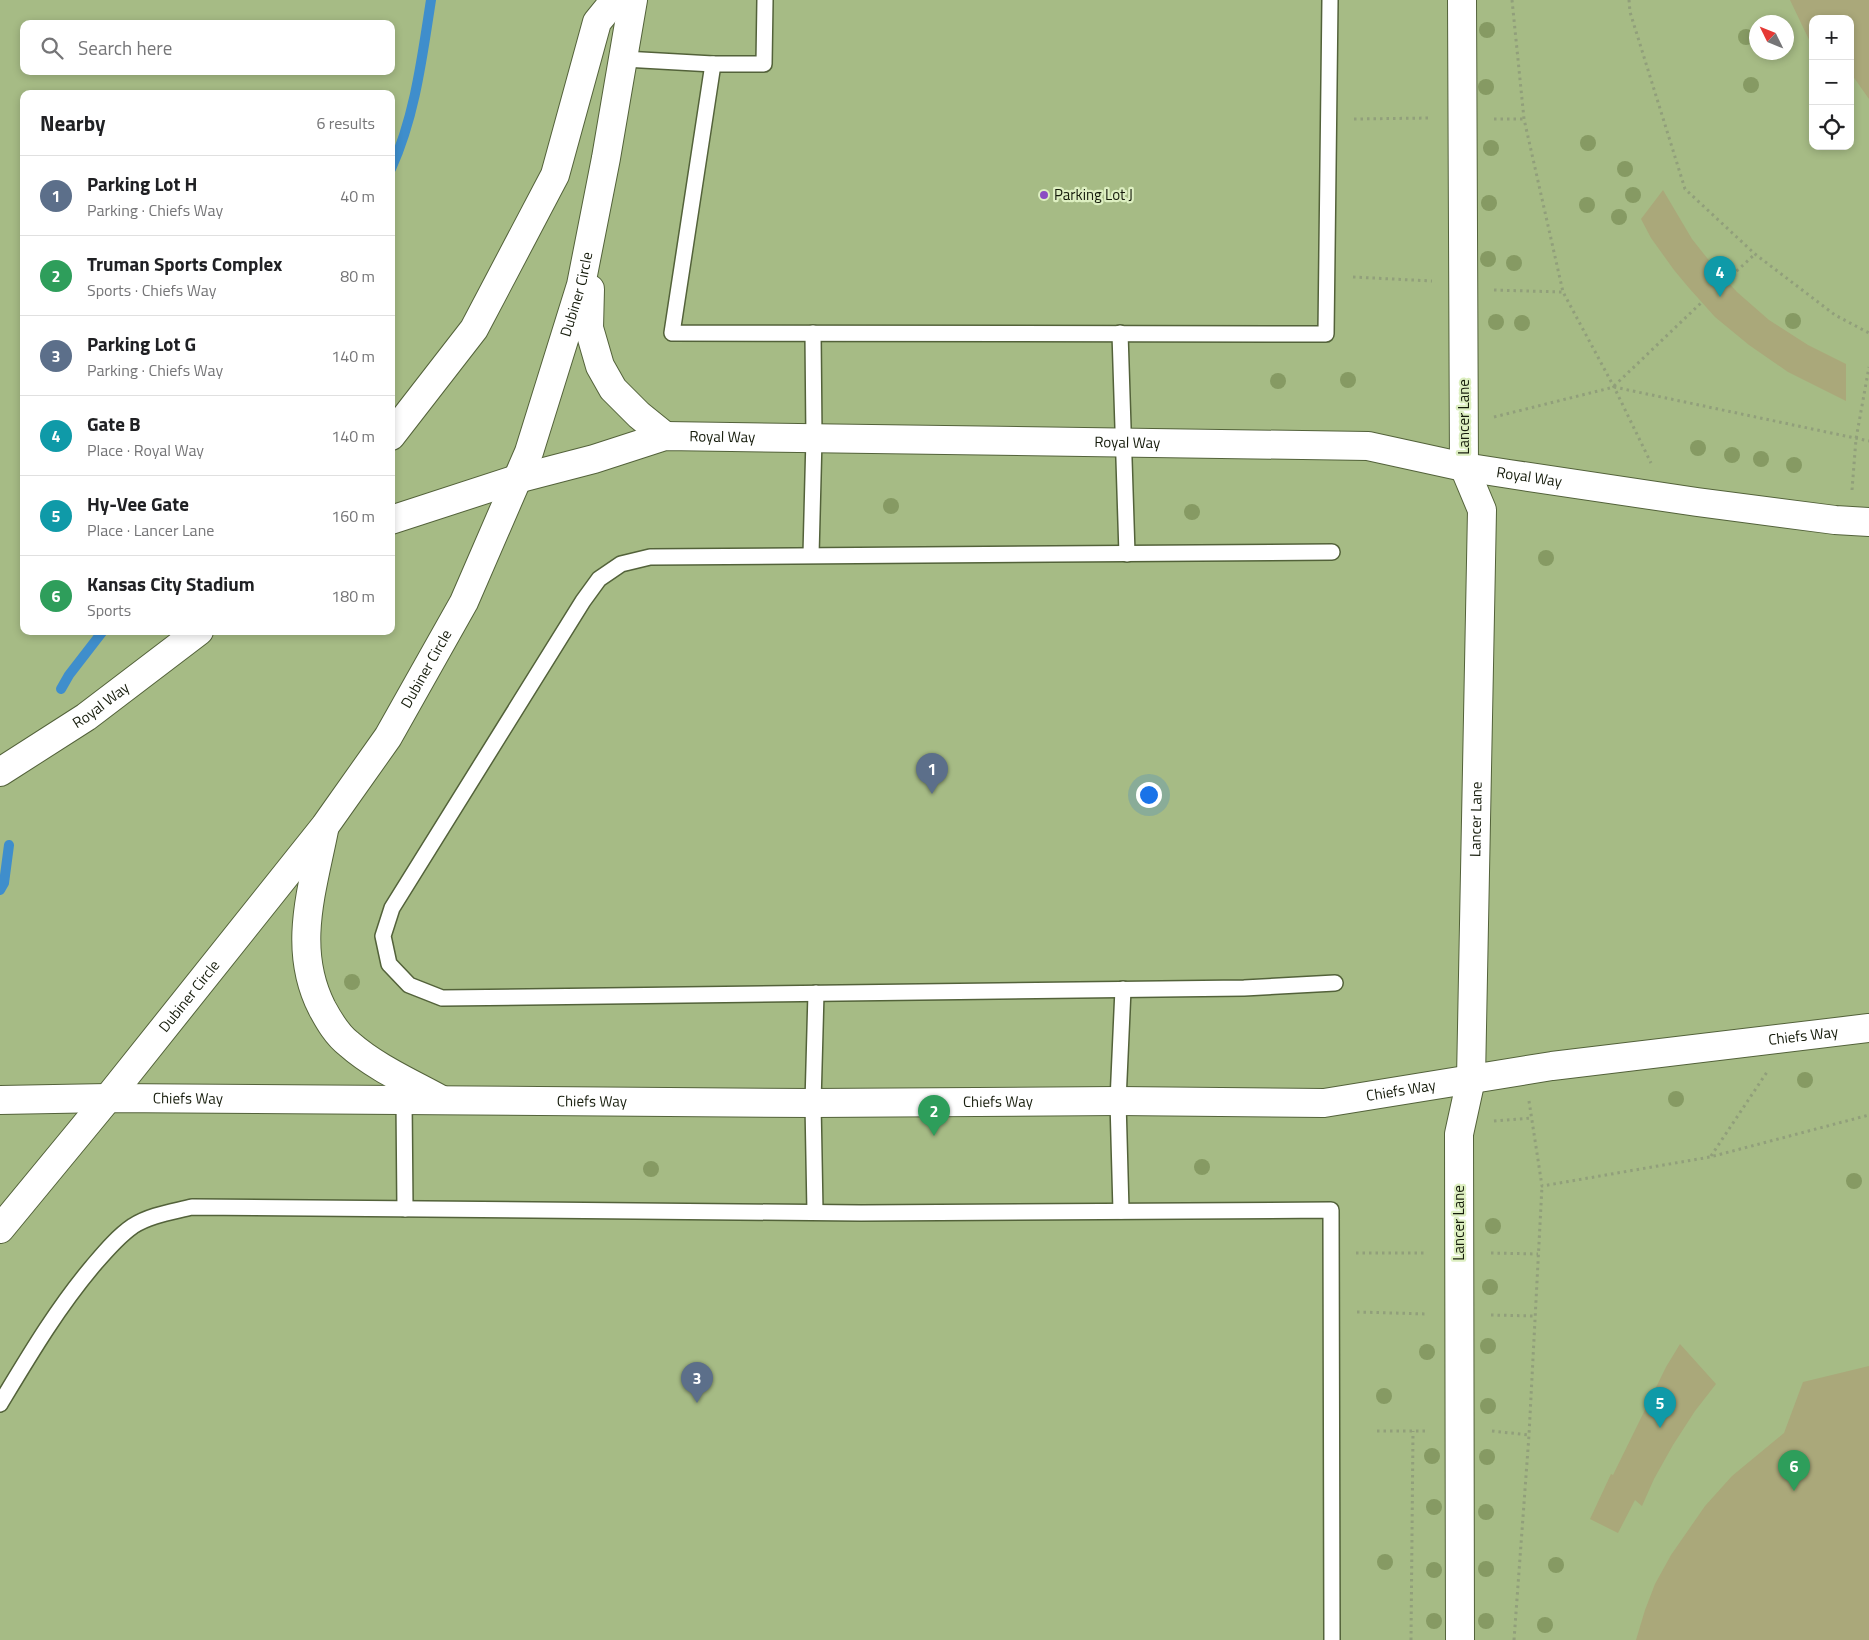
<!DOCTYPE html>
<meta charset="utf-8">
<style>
body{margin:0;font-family:"Titillium Web",sans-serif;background:#f6f6f6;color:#202124}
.controls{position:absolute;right:15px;top:15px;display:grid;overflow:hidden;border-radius:10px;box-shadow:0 2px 8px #0003}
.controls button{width:45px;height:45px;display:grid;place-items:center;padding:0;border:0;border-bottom:1px solid #e0e0e0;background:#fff;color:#202124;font:25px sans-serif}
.compass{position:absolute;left:1749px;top:15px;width:45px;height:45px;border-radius:50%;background:#fff;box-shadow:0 2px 8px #0003;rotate:313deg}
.you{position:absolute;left:1148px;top:794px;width:18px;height:18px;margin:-12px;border:4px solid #fff;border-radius:50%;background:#1a73e8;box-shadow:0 0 0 8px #1a73e833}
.badge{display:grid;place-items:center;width:32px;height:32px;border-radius:50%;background:#8b4dc3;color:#fff;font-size:16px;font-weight:700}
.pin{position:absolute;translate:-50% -41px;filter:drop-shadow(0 1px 2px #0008)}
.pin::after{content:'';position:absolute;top:26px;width:18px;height:15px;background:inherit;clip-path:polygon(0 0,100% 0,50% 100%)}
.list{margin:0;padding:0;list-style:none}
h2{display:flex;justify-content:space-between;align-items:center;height:65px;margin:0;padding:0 20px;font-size:21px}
h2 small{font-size:16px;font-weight:400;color:#757577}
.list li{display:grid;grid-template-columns:32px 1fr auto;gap:15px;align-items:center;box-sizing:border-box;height:80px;padding:0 20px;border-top:1px solid #e0e0e0}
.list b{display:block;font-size:19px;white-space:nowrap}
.list p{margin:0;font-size:16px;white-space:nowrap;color:#757577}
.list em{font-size:16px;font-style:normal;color:#757577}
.icon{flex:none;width:28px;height:28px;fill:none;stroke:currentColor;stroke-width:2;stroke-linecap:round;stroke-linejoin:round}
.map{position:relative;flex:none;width:1869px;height:1640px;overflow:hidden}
.search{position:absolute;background:#fff;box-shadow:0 2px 8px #0003;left:20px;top:20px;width:375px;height:55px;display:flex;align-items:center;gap:12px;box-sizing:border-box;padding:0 18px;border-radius:10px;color:#757577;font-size:19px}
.panel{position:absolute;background:#fff;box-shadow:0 2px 8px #0003;left:20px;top:90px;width:375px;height:545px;border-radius:10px}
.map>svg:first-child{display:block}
.pitch{fill:#a6bb85;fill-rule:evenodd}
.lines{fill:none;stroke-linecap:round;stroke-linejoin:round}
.stream{stroke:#3f8ecc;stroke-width:10}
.building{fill:#aaa87a}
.service-casing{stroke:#53623a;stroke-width:18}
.minor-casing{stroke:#53623a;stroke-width:30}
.path{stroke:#919f7b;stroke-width:3;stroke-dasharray:2.5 4;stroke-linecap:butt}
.service{stroke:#fff;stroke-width:15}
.minor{stroke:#fff;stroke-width:28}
.tree{fill:#869a63}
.poi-dot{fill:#8b4dc3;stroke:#ddefc1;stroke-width:2}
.labels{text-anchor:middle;stroke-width:4.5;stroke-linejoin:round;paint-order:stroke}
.poi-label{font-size:15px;fill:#161c0c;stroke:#ddefc1;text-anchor:start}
.street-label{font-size:15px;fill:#161c0c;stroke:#ddefc1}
</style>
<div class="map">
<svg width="1869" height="1640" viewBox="0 0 1869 1640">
<rect width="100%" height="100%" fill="#d0e2b4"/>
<!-- pitch -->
<path class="pitch" d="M0,0H1869V1640H0ZM1813,19H1850V146H1813ZM1756,22H1786V52H1756ZM24,24H391V71H24ZM24,94H391V631H24Z"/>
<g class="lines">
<!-- stream -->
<g class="stream">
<path d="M391,169C415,116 422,58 431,0"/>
<path d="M61,689L69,675L103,631"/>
<path d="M0,890L4,883L9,845"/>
</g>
</g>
<!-- building -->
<g class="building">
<path d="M1790,0H1869V99L1850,72V19H1813V48Z"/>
<path d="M1663,190L1692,239L1715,268L1737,292L1769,320L1808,345L1846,364V401L1788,372L1749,345L1715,317L1689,288L1674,270L1651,238L1641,219Z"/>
<path d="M1680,1344L1716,1384L1695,1411L1673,1445L1654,1479L1642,1506L1635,1500L1618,1533L1590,1519L1611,1474L1613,1475L1666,1367Z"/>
<path d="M1869,1366V1640H1636L1645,1610L1655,1584L1671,1555L1705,1506L1732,1476L1784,1433L1803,1382Z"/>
</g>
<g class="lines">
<defs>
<g id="service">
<path d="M624,59L713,64H764L765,0"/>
<path d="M713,64L672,333L1326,334L1330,0"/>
<path d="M1120,333L1127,554"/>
<path d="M1332,552L650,557L621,564L599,579L583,601L392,908L383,936L389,964L409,985L442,998L1244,988L1335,983"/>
<path d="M811,555L814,438L813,333"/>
<path d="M404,1100L405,1209"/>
<path d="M1121,1211L1118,1101L1123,989"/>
<path d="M815,1212L813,1103L816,993"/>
<path d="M0,1404C29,1356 56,1310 92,1267C104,1253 117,1237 133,1226C150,1215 172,1212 192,1207L861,1213L1331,1210L1332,1640"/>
</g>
<g id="minor">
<path d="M590,289L589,328L600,366L613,389L639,415L665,436"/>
<path d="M391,436L474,329L555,175L597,22L615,0"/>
<path id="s1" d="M391,520L517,479L594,459L665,436L1368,446L1464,467L1509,474L1697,502L1835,520L1869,522"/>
<path id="s2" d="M0,772L86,717L199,631"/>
<path d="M324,830C312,891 292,949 322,1008C329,1021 337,1035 349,1044C375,1067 409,1082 440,1099"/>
<path id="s3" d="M0,1100L108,1098L813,1103L1118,1101L1324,1103L1552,1066L1869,1028"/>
<path id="s4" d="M0,1229L108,1098L325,826L388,737L464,602L529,452L581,285L606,158L633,0"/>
<path id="s5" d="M1460,1640L1459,1134L1471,1079L1482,510L1464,467L1462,0"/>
</g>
</defs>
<!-- service casing -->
<use href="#service" class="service-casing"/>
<!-- minor casing -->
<use href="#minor" class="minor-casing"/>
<!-- path -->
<g class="path">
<path d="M1512,0L1524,119L1563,292L1614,387L1651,463"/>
<path d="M1629,0L1630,12L1685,189L1755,254L1835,315L1869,333"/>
<path d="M1354,119L1430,118"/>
<path d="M1494,119H1524"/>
<path d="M1353,277L1432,281"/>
<path d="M1727,280L1755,254"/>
<path d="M1494,290L1562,292"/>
<path d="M1614,386L1702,302"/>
<path d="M1494,417L1614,387L1869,441"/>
<path d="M1852,490L1856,439L1869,367"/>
<path d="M1529,1101L1542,1186L1710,1157L1869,1115"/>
<path d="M1494,1121L1531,1118"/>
<path d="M1711,1156L1767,1072"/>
<path d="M1356,1253H1427"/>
<path d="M1491,1253L1538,1254"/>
<path d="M1357,1312L1428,1314"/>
<path d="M1491,1315L1535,1316"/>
<path d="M1377,1431H1428"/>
<path d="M1492,1431L1529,1435"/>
<path d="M1411,1640L1413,1431"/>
<path d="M1514,1640L1529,1435L1542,1186"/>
</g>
<!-- service -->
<use href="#service" class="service"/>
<!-- minor -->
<use href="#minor" class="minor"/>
</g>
<!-- trees -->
<g class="tree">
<circle cx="1487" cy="30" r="8"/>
<circle cx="1746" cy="37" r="8"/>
<circle cx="1751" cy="85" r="8"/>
<circle cx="1486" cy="87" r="8"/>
<circle cx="1588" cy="143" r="8"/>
<circle cx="1491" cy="148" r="8"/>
<circle cx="1625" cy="169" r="8"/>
<circle cx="1633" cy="195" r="8"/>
<circle cx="1489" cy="203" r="8"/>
<circle cx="1587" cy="205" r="8"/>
<circle cx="1619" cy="217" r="8"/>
<circle cx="1488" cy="259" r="8"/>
<circle cx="1514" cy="263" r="8"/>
<circle cx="1793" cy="321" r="8"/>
<circle cx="1496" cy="322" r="8"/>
<circle cx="1522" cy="323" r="8"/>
<circle cx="1348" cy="380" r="8"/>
<circle cx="1278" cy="381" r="8"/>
<circle cx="1698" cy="448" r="8"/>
<circle cx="1732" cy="455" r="8"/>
<circle cx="1761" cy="459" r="8"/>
<circle cx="1794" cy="465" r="8"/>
<circle cx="891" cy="506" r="8"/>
<circle cx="1192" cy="512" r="8"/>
<circle cx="1546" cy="558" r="8"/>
<circle cx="352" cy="982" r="8"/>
<circle cx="1805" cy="1080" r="8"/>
<circle cx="1676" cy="1099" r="8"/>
<circle cx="1202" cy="1167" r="8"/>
<circle cx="651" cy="1169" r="8"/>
<circle cx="1854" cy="1181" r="8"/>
<circle cx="1493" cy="1226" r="8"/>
<circle cx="1490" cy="1287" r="8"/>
<circle cx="1488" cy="1346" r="8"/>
<circle cx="1427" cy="1352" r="8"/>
<circle cx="1384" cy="1396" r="8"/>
<circle cx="1488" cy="1406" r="8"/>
<circle cx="1432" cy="1456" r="8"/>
<circle cx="1487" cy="1457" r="8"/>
<circle cx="1434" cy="1507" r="8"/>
<circle cx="1486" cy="1512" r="8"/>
<circle cx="1385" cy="1562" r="8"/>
<circle cx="1556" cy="1565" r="8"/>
<circle cx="1486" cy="1569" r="8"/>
<circle cx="1434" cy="1570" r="8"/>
<circle cx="1434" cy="1621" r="8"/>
<circle cx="1486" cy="1621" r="8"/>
<circle cx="1545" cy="1625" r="8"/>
</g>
<!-- markers -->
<circle class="poi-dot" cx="1044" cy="195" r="5"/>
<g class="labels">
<!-- poi labels -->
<g class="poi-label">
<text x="1054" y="200">Parking Lot J</text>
</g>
<!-- street labels -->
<g class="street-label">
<text dy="5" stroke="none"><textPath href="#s4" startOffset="1110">Dubiner Circle</textPath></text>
<text transform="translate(1464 417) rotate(-90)" y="5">Lancer Lane</text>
<text dy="5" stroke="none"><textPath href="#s1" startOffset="344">Royal Way</textPath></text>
<text dy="5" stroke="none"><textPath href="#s1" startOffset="749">Royal Way</textPath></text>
<text dy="5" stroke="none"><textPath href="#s1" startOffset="1154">Royal Way</textPath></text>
<text dy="5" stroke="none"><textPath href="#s4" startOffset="705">Dubiner Circle</textPath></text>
<text dy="5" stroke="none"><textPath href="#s2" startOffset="121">Royal Way</textPath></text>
<text dy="5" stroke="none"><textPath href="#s5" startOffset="822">Lancer Lane</textPath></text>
<text dy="5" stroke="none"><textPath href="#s4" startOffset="300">Dubiner Circle</textPath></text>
<text dy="5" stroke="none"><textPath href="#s3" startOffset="1808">Chiefs Way</textPath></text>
<text dy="5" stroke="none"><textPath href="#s3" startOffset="1402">Chiefs Way</textPath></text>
<text dy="5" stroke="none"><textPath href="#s3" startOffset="188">Chiefs Way</textPath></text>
<text dy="5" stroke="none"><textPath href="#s3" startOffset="592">Chiefs Way</textPath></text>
<text dy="5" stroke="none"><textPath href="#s3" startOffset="998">Chiefs Way</textPath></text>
<text transform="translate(1459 1223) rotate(-90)" y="5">Lancer Lane</text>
</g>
</g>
</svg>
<div class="controls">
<button>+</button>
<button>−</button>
<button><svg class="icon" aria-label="locate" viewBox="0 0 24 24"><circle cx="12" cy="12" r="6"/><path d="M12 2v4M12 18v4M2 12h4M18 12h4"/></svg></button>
</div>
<svg class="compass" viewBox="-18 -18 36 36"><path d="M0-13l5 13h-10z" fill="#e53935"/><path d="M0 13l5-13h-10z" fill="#757577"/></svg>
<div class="you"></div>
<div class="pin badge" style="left:932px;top:794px;background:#5c6f8a">1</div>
<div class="pin badge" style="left:934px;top:1136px;background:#2e9e5b">2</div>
<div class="pin badge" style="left:697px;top:1403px;background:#5c6f8a">3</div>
<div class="pin badge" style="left:1720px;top:297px;background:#0f9aa8">4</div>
<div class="pin badge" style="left:1660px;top:1428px;background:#0f9aa8">5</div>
<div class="pin badge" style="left:1794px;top:1491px;background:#2e9e5b">6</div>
<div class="search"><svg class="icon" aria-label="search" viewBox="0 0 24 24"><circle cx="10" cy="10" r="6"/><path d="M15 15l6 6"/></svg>Search here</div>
<section class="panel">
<h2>Nearby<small>6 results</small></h2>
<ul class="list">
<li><span class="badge" style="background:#5c6f8a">1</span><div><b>Parking Lot H</b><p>Parking · Chiefs Way</p></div><em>40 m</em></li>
<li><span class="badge" style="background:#2e9e5b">2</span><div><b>Truman Sports Complex</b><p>Sports · Chiefs Way</p></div><em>80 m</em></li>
<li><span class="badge" style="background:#5c6f8a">3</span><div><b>Parking Lot G</b><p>Parking · Chiefs Way</p></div><em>140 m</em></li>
<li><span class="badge" style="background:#0f9aa8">4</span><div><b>Gate B</b><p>Place · Royal Way</p></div><em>140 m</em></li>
<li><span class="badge" style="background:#0f9aa8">5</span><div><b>Hy-Vee Gate</b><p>Place · Lancer Lane</p></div><em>160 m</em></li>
<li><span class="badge" style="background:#2e9e5b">6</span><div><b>Kansas City Stadium</b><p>Sports</p></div><em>180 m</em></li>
</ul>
</section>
</div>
